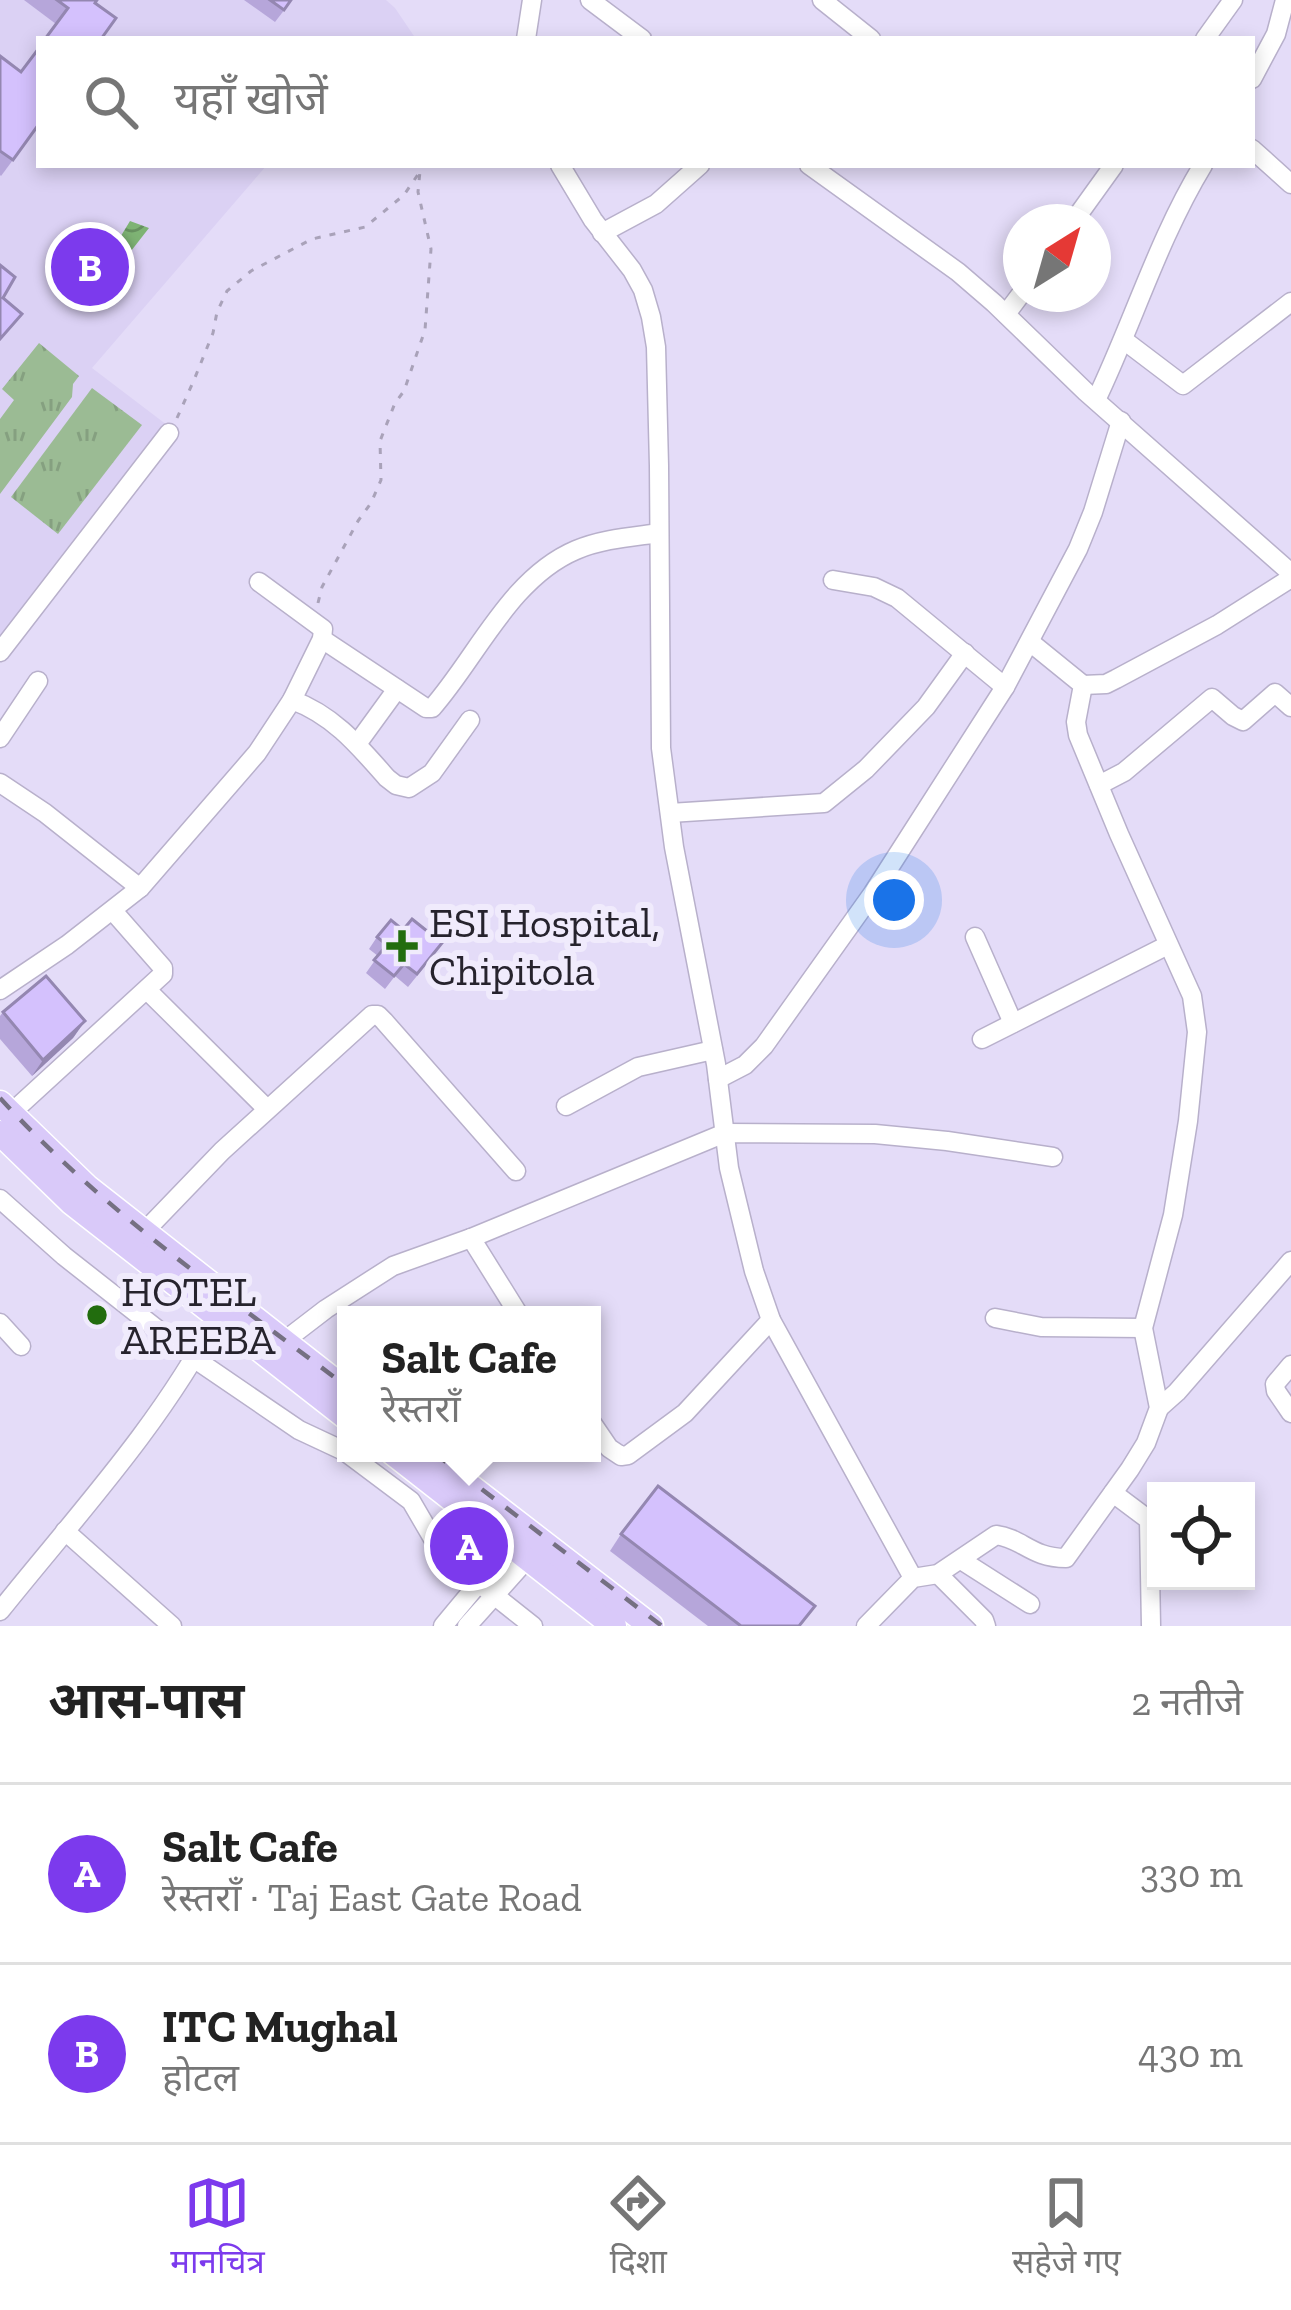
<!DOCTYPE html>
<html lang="hi">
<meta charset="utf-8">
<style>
body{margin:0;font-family:"Zilla Slab","Noto Sans Devanagari",serif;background:#f2f2f2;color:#222}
.controls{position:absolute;right:36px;bottom:36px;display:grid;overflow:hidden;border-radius:0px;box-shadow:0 6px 18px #0003}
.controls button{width:108px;height:108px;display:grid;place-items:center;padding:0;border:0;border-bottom:3px solid #e0e0e0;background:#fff;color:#222;font:60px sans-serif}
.compass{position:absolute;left:1003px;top:204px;width:108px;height:108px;border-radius:50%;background:#fff;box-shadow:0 6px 18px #0003;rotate:37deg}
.you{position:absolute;left:894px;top:900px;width:42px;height:42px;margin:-30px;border:9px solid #fff;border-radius:50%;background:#1a73e8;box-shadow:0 0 0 18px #1a73e833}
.badge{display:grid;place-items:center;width:78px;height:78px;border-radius:50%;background:#7c3aed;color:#fff;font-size:39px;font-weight:700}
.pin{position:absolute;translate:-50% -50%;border:6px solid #fff;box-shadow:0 3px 12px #0006}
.popup{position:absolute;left:337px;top:1306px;width:264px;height:156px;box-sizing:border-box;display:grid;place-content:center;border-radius:0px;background:#fff;filter:drop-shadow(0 3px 9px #0005);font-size:39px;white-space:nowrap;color:#767676}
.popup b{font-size:45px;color:#222}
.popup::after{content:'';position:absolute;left:50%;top:100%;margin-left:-24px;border:24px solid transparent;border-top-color:#fff}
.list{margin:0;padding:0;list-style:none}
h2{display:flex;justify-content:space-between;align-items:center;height:156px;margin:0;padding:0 48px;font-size:51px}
h2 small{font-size:39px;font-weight:400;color:#767676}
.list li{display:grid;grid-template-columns:78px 1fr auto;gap:36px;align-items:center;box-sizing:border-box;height:180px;padding:0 48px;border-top:3px solid #e0e0e0}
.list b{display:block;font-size:45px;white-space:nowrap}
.list p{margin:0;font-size:39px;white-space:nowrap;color:#767676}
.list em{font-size:39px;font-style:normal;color:#767676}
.icon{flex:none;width:66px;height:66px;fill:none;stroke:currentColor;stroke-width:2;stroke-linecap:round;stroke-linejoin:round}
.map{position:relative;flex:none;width:1291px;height:1626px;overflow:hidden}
.search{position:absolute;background:#fff;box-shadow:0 6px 18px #0003;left:36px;right:36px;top:36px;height:132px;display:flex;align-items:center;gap:30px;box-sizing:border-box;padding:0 42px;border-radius:0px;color:#767676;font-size:45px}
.sheet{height:516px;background:#fff}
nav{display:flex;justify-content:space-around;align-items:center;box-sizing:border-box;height:168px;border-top:3px solid #e0e0e0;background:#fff;font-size:33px;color:#767676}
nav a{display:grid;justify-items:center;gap:6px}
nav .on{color:#7c3aed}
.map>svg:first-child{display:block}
.built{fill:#dbd1f4}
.grass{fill:url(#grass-tufts)}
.water{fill:url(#water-waves)}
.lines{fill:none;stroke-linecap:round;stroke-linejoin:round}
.minor-casing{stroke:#b8b0cb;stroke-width:21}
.major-casing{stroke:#fff;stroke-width:27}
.path{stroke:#a9a2b9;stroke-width:3;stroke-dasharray:6 9;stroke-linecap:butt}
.minor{stroke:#fff;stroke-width:18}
.major{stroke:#d9c9f9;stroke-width:24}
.rail{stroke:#757082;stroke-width:4.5;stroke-dasharray:15 15;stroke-linecap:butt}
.wall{fill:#b6a6da}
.shaded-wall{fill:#9487b1}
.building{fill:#d4c1fd;stroke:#9487b1;stroke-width:3}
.poi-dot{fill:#226d0e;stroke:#f0ebfc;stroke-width:4.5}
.labels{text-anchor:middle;stroke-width:12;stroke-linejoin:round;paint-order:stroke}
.poi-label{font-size:42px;fill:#26232d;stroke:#f0ebfc;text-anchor:start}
</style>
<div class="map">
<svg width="1291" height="1626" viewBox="0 0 1291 1626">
<defs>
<pattern id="grass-tufts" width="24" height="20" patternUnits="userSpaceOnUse" patternTransform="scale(3)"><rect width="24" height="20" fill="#9bbb94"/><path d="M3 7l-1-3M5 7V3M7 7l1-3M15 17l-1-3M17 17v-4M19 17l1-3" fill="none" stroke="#85a080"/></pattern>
<pattern id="water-waves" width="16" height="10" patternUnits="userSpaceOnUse" patternTransform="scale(3)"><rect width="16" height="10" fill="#7eb374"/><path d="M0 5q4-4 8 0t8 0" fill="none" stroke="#679160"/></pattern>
</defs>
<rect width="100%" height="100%" fill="#e4dcf8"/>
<!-- built -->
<path class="built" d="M0,0H386L395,8L416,39H39V165H267L92,368L167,425L0,640Z"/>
<!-- grass -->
<g class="grass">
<path d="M39,343L79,376L73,384L72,397L0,494V419L14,400L2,389Z"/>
<path d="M92,388L142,425L58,534L11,497Z"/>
</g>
<!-- water -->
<path class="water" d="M130,221L149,228L124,260L106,290L81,300L59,286L73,254L96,261L113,249Z"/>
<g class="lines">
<defs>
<g id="minor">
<path d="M590,0L642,39"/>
<path d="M822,0L871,39"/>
<path d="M526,39L532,0"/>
<path d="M1205,39L1233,0"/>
<path d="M1252,79L1276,34L1285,0"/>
<path d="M1252,149L1291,184"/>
<path d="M560,165L593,220L632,270L643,290L651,317L656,347L659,466L661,748L674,847L716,1064L729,1168L754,1271L771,1320L913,1578"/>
<path d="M809,165L958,272L994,303L1086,392L1291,573"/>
<path d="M1073,222L1114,165"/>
<path d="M602,233L656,204L700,165"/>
<path d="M1006,314L1021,294"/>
<path d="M1125,341L1183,385L1291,302"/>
<path d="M1096,400C1133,323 1158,239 1203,165"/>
<path d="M833,580L874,587L897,598L1005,687"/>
<path d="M322,639L426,708H432C477,657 510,578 576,550C602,539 631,537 659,533"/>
<path d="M0,652L169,433"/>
<path d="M1083,685L1106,684L1116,679L1217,625L1291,578"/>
<path d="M292,700C333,715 358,745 387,778L396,785L409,788L432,773L470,720"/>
<path d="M0,738L38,681"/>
<path d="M357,744L397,689"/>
<path d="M0,783L45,813L140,888"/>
<path d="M1099,785L1124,772L1212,698L1233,716L1243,721L1275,693L1291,707"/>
<path d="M670,813L824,803L866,769L926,707L965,653"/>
<path d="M975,937L1013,1023"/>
<path d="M0,990L67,945L140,888L257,753L292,700L322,639L323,629L259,582"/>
<path d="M147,990L267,1109"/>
<path d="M982,1039L1168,945"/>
<path d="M718,1079L745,1065L764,1046L873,893L1005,687L1078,549L1093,512L1121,421"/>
<path d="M566,1106L638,1067L713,1050"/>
<path d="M9,1115L163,974V968L113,911"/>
<path d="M0,1199L64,1256L195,1359L299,1430L346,1452"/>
<path d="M144,1232L222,1151L372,1015H378L384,1021L516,1171"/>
<path d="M471,1238L519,1315"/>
<path d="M995,1318L1041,1327L1143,1328"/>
<path d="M0,1323L21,1346"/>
<path d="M283,1342L326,1309L393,1266L471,1238L725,1133L875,1134L947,1141L1053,1157"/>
<path d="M1291,1365L1275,1384L1276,1391L1291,1413"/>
<path d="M1159,1408L1177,1392L1291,1261"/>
<path d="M592,1423L609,1448L621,1456L628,1455L685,1413L771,1320"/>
<path d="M347,1453L411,1501L432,1537L480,1584L533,1626"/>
<path d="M1113,1493L1149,1520L1151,1626"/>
<path d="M65,1531L172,1626"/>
<path d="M961,1560L1030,1604"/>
<path d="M938,1574L984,1620L986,1626"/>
<path d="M0,1611C76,1516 160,1426 217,1317"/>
<path d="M443,1626L517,1537"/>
<path d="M467,1626L535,1550"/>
<path d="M866,1626L913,1578L938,1574L996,1535C1022,1538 1031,1558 1066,1558L1130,1469L1146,1443L1159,1408L1143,1328L1173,1215L1188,1121L1197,1032L1192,996L1119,834L1078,735L1076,722L1083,685L1030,642"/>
</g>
<g id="major">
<path d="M0,1103L87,1187L346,1390"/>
<path d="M0,1133L71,1202L346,1417"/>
<path d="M393,1453L614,1626"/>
<path d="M427,1453L651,1626"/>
</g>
</defs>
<!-- minor casing -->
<use href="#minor" class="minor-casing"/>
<!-- major casing -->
<use href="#major" class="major-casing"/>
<!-- path -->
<g class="path">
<path d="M177,418L194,380L213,333L217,312L227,291L251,271L312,239L365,227L404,195L419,173"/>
<path d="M318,603L322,587L358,521L371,503L381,480L380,441L395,403L404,391L425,330L431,249L418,192L420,171L423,165"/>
</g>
<!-- minor -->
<use href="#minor" class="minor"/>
<!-- major -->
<use href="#major" class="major"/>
<!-- rail -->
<g class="rail">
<path d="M0,1098C101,1209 226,1295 346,1386"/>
<path d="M434,1453L662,1626"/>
</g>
</g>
<!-- wall -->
<g class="wall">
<path d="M24,0H98L56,24Z"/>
<path d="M244,0H292L275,22Z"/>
<path d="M0,56L39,125L1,176L0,175Z"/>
<path d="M377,937L433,956L408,987L395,976L385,989L366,973L378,956L369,949Z"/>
<path d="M3,1012L85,1021L73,1038L32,1076L0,1039V1016Z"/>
<path d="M621,1534L800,1626H708L610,1551Z"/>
</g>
<!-- shaded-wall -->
<path class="shaded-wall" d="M85,1021L73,1038L32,1076L43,1060Z"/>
<!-- building -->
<g class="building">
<path d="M57,0H97L95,3L116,18L101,39H45L68,8Z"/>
<path d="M270,0H291L284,10Z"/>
<path d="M39,48V124L13,160L0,151V56L21,72Z"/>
<path d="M0,265L15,277L3,298L22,314L0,339Z"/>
<path d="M412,919L442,943L417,974L404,964L394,976L374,960L387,945L377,937L391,920L403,930Z"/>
<path d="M46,976L85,1021L43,1060L3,1012Z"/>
<path d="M658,1486L815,1606L799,1626H741L621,1534Z"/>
</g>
<!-- markers -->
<g class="poi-dot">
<path d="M396 928h12v12h12v12h-12v12h-12v-12h-12v-12h12z"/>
<circle cx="97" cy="1315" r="12"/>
</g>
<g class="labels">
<!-- poi labels -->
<g class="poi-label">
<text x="429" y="937">ESI Hospital,<tspan x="429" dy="48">Chipitola</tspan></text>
<text x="121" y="1306">HOTEL<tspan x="121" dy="48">AREEBA</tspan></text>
</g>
</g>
</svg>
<div class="controls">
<button><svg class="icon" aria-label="locate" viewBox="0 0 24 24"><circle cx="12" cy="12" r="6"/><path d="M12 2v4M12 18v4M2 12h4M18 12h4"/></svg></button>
</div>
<svg class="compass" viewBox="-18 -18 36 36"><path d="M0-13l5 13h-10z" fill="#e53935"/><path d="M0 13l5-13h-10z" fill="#767676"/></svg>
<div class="you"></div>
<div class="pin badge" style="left:469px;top:1546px">A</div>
<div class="popup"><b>Salt Cafe</b>रेस्तराँ</div>
<div class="pin badge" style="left:90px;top:267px">B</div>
<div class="search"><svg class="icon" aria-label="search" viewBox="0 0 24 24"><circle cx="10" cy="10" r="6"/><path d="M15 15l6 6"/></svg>यहाँ खोजें</div>
</div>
<section class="sheet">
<h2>आस-पास<small>2 नतीजे</small></h2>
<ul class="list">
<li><span class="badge">A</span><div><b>Salt Cafe</b><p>रेस्तराँ · Taj East Gate Road</p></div><em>330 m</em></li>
<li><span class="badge">B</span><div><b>ITC Mughal</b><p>होटल</p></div><em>430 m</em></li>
</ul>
</section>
<nav>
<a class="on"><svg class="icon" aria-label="map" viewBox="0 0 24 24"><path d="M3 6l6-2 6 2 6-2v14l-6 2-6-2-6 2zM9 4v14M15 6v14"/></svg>मानचित्र</a>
<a><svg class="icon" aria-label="directions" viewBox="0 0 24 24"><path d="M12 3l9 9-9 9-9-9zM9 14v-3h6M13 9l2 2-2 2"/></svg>दिशा</a>
<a><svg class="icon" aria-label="saved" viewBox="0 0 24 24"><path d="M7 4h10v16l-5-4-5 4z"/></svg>सहेजे गए</a>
</nav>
